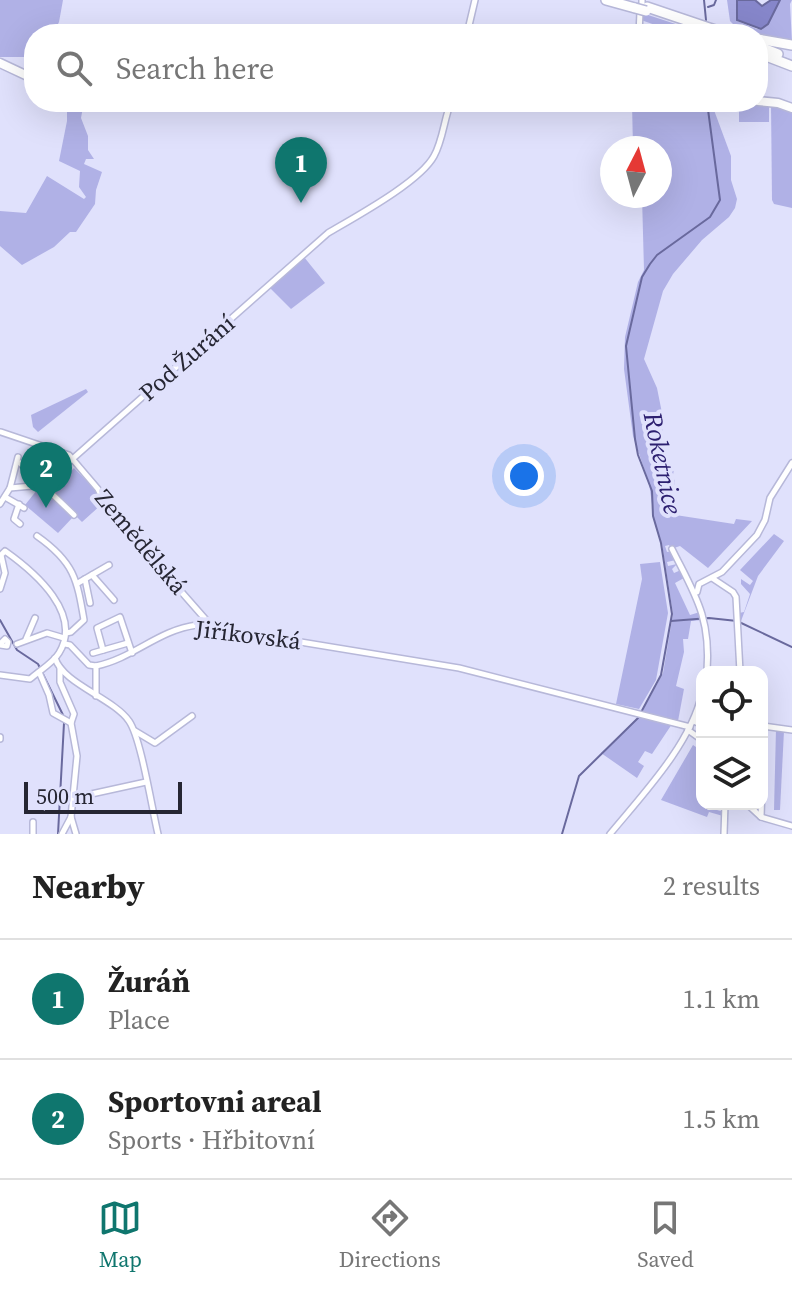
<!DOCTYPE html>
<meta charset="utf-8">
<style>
body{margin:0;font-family:"Source Serif 4",serif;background:#f6f6f6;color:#222}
.controls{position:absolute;right:24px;bottom:24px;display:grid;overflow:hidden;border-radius:16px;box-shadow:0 8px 32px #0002}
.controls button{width:72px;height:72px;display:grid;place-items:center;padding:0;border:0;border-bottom:2px solid #e0e0e0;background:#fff;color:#222;font:40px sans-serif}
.compass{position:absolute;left:600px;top:136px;width:72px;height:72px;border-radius:50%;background:#fff;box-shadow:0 8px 32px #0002;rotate:6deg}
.scale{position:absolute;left:24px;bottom:20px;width:158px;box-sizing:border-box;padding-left:8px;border:4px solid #262633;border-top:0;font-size:22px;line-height:28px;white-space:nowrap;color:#262633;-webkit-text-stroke:6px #e0e1fc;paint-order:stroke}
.you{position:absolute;left:524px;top:476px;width:28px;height:28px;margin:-20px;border:6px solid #fff;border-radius:50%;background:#1a73e8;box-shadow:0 0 0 12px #1a73e833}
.badge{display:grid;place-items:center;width:52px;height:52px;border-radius:50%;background:#0f766e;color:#fff;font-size:26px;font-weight:700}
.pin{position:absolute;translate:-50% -66px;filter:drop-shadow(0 2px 4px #0008)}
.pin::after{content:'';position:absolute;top:42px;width:28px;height:24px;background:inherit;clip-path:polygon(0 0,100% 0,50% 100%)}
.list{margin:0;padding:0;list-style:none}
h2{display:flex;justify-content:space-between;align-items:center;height:104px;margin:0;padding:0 32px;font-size:34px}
h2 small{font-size:26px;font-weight:400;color:#767676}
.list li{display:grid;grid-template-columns:52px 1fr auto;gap:24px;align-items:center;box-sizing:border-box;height:120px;padding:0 32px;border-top:2px solid #e0e0e0}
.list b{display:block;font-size:30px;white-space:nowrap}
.list p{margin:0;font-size:26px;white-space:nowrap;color:#767676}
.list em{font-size:26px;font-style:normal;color:#767676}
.icon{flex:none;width:44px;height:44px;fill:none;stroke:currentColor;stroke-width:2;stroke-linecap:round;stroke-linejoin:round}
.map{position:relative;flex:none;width:792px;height:834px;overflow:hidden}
.search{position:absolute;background:#fff;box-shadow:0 8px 32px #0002;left:24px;right:24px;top:24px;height:88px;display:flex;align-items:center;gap:20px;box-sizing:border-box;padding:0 28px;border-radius:32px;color:#767676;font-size:30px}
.sheet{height:344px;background:#fff}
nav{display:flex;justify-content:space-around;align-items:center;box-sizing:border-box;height:112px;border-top:2px solid #e0e0e0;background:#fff;font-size:22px;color:#767676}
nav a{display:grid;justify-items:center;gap:4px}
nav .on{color:#0f766e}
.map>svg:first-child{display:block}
.green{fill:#b0b1e6}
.water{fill:#8686ca;stroke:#69699d;stroke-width:2}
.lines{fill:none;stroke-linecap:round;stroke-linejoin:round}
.stream{stroke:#69699d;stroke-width:2}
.minor-casing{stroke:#b7b8d9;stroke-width:8}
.major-casing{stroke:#b7b8d9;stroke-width:11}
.highway-casing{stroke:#b7b8d9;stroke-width:12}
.minor{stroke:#fff;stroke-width:5}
.major{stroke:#fff;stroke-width:8}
.highway{stroke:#fff;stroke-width:9}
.highway-bridge-casing{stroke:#b7b8d9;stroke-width:12;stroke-linecap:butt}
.highway-bridge{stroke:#fff;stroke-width:9}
.labels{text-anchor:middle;stroke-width:8;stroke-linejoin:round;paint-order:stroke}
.street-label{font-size:24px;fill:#262633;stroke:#e0e1fc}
.water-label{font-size:26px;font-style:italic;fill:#2d2070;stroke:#e0e1fc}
</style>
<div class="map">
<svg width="792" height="834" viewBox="0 0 792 834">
<rect width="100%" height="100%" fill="#e0e1fc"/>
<!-- green -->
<g class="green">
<path d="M0,0H63L59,22L53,34H34V57H0Z"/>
<path d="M727,0H737V21L757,29L768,24L780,0H792L790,4L792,42L758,38V34L742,33L730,21Z"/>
<path d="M642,13L706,34H681L641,20Z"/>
<path d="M67,102H84L81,118L88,136V150L94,159H86L84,164L102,172L96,190L95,204L76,232H70L54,247L22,265L0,246V211L26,213L47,176L84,199L86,197L79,187L80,171L59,161L67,121Z"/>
<path d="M711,102L731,156V180L737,199L735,208L729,217L702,240L673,274L663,291L644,359L657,388L662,413L663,454L674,470L672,479L675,480L669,514L734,524L736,519L752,521L708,568L680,546L671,549L669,545L665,546L667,552L672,551L676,560L667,562L668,566L677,564L672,569L674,573L681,570L684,578L675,583L690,615L700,612L702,620L691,621L688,639H683L684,652L676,686L684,689L678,721L642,712L663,673L673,614L662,544L655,525L649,483L633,436L624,369L625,337L638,282L644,270L642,196H660V148H633L632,103Z"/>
<path d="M771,104L792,111V208L774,204L772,200Z"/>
<rect x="739" y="105" width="30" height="17"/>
<path d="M304,257L325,283L291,309L270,288Z"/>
<path d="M86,389L88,392L38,432L33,427L31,415Z"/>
<path d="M65,467L71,471L74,468L97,491V495L102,504L82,522L45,485Z"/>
<path d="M43,489L73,517L58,533L25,505L37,490Z"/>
<path d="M774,534L784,541L758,576L741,621L739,613L744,612L750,594L741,584V579L750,585L753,581L740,570Z"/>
<path d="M660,562L668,613L656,680L639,709L616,704L642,579L640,564Z"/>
<path d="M639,717L672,724L652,754L645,751L638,762L644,766L637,778L601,753Z"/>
<path d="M776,729L784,731L780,810H774Z"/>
<path d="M693,745L702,751V804H710V808L724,812L723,816L709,812L707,817L661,800Z"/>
</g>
<!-- water -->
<path class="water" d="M737,0H755L762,6L771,0H780L768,24L761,29L737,20Z"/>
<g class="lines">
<!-- stream -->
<g class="stream">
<path d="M704,0L706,20"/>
<path d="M708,7L714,5L716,0"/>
<path d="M0,620L17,650L38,664L64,717"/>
<path d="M671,621L709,618L737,621L792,647"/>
<path d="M58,834L64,723"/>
<path d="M562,834L579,776L638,718L661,675L672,614L661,543L653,516L652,491L638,455L635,439L626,346L642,277L650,264L657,255L710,217L720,200L707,102"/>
</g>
<defs>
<g id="minor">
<path d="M642,3V0"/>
<path d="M467,34L475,0"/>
<path d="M639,34L640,12"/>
<path d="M1,432L69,455L98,489L106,506L207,621L206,626"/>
<path d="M20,463L74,515"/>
<path d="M10,488L18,457"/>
<path d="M5,497L24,508"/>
<path d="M0,504L10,488L43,485L328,233C355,217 420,182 434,156C443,140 444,119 451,102"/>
<path d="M19,504L14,519L20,524"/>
<path d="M37,536C74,562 77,579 84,620L71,632L66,633"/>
<path d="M672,549C695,595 711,617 707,672"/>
<path d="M92,575L114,600"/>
<path d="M712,578L733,592L736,597L740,672"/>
<path d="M85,579L90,603"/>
<path d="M78,583L109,565"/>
<path d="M0,589L5,573L1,555L5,551C36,573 83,614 59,653C53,663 39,671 30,679L0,675"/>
<path d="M697,592L699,584L722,572L757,535L765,520L770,498L792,463"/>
<path d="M26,639L35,618"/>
<path d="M0,644L5,639L8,642L7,646L0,645"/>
<path d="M17,644L47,633L64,638"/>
<path d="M65,644L70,645L89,665L96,666"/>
<path d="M103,650L97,628L120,617L132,653"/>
<path d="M93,653L128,643"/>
<path d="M55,658C63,684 113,698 129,721C141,738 152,809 158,834"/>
<path d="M96,666C134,658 158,630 197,625L459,668L690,727"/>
<path d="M96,666V696"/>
<path d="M60,668V682L74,714L71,723L77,756L71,817L76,834"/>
<path d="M39,672L49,695L53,713L71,723"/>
<path d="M694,721L702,725"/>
<path d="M763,726L792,730"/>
<path d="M688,730L702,740"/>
<path d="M135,731L155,743L192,716"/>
<path d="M0,737V739"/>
<path d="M73,798L146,782"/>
<path d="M747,804L761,817L792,826"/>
<path d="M761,817L764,726"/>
<path d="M33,822V834"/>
<path d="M62,834L71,817"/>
<path d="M610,834C643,794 691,744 702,693"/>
<path d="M724,834L725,804"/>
</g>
<g id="major">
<path d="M0,63L34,79"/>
<path d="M758,101L778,103L792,108"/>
<path d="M448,102H452"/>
</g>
<g id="highway">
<path d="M606,0L635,8"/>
<path d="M647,7L727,34"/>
<path d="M758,39L792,45"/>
<path d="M758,46L778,54"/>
<path d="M758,62L760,57L766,56L792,66"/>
</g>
</defs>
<!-- minor casing -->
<use href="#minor" class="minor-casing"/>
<!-- major casing -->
<use href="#major" class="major-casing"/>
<!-- highway casing -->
<use href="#highway" class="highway-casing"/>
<!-- minor -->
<use href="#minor" class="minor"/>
<!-- major -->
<use href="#major" class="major"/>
<!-- highway -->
<use href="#highway" class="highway"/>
<defs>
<path id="highway-bridge" d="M635,8L646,11"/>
</defs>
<!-- highway-bridge casing -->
<use href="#highway-bridge" class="highway-bridge-casing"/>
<!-- highway-bridge -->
<use href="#highway-bridge" class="highway-bridge"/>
</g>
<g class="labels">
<!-- street labels -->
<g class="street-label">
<text transform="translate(187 358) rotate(-41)" y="8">Pod Žurání</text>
<text transform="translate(141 542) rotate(50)" y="8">Zemědělská</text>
<text transform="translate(248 635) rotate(7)" y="8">Jiříkovská</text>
</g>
<!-- water labels -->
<g class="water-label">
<text transform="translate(663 463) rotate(78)" y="9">Roketnice</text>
</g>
</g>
</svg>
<div class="controls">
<button><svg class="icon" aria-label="locate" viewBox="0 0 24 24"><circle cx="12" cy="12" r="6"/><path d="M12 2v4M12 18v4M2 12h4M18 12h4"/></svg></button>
<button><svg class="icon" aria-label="layers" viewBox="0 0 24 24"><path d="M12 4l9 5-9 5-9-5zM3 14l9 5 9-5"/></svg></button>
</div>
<svg class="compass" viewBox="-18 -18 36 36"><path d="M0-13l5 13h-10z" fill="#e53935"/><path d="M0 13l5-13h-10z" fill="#767676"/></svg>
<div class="scale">500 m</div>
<div class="you"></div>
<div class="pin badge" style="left:301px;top:203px">1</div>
<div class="pin badge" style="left:46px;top:508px">2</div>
<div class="search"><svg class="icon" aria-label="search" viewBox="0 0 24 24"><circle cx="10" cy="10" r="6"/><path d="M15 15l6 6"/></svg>Search here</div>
</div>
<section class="sheet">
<h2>Nearby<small>2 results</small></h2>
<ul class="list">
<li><span class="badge">1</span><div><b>Žuráň</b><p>Place</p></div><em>1.1 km</em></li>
<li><span class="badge">2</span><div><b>Sportovni areal</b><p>Sports · Hřbitovní</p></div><em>1.5 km</em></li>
</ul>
</section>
<nav>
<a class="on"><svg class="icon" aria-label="map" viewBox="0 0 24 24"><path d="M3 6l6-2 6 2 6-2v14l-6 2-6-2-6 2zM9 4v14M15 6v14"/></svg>Map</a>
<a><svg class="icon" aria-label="directions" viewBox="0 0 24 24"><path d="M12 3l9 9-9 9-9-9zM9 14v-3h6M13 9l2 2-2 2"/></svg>Directions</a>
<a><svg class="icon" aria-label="saved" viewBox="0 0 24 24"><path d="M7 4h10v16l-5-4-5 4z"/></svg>Saved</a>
</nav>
